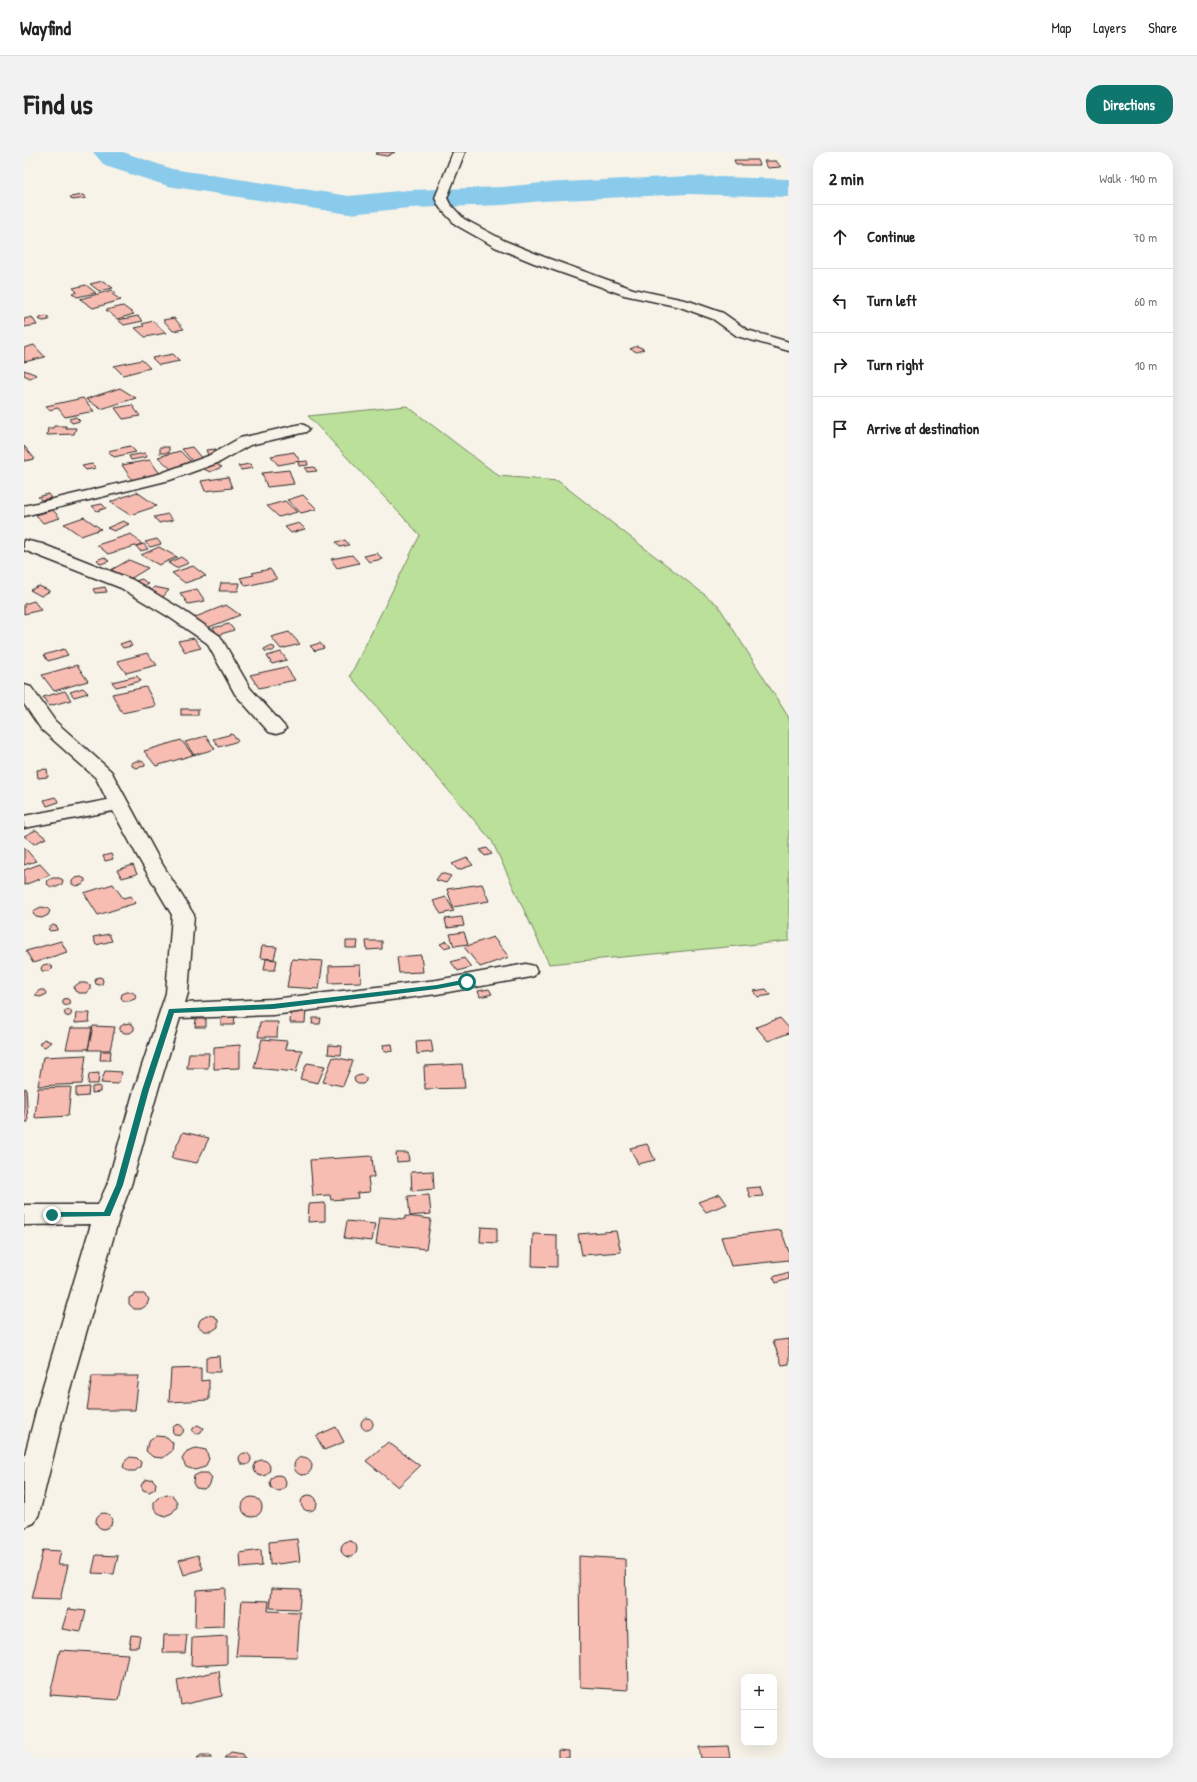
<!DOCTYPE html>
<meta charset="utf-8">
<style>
body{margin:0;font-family:"Patrick Hand",sans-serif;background:#f2f2f2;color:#222}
.controls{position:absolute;right:12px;bottom:12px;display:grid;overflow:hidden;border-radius:8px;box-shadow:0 4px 16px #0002}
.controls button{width:36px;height:36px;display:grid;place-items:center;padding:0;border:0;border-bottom:1px solid #e0e0e0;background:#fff;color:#222;font:20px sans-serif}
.stop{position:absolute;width:12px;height:12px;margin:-9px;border:3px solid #0f766e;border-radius:50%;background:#fff}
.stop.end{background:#0f766e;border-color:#fff;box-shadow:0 1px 4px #0008}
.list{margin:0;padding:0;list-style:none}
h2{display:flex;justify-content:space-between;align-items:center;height:52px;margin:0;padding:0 16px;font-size:17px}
h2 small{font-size:13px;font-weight:400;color:#767676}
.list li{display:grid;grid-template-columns:26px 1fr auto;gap:12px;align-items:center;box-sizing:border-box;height:64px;padding:0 16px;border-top:1px solid #e0e0e0}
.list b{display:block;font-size:15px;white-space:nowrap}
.list em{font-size:13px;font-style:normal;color:#767676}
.icon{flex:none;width:22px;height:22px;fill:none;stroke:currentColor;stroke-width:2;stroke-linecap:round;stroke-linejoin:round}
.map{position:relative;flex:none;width:765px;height:1606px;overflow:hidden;border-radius:16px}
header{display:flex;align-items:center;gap:24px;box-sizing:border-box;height:56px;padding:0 20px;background:#fff;border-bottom:1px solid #e0e0e0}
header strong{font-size:19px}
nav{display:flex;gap:22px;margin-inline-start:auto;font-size:14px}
.intro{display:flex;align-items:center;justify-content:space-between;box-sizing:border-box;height:96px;padding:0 24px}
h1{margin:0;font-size:28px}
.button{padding:10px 18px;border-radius:16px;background:#0f766e;color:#fff;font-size:14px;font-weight:700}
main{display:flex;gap:24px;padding:0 24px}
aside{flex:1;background:#fff;border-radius:16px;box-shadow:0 4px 16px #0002}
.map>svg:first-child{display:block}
.green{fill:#bbe09a;stroke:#738662}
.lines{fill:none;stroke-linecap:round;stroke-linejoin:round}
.river{fill:#8acaeb;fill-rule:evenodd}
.building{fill:#f7bcb2;stroke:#2b2b2b}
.minor-casing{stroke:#2b2b2b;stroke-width:3}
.minor{fill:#f7f3e8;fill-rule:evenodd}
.route{fill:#0f766e}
</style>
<header>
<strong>Wayfind</strong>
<nav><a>Map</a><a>Layers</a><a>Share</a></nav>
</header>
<div class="intro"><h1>Find us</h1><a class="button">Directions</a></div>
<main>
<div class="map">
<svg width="765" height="1606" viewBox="0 0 765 1606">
<rect width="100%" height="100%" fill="#f7f3e8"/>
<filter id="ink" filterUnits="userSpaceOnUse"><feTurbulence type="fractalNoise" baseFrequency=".025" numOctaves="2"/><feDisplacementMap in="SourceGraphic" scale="8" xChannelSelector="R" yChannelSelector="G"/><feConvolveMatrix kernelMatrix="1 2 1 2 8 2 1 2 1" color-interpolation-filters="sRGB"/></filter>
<g filter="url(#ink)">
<!-- green -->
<path class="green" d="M383,254L475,324L534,329L694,453L765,566V789L525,812L468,689L326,524L396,383L284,264Z"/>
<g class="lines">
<!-- river -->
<path class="river" d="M69,0H99L148,17L325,44L385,38L479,35L518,31L665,24L765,27V45L665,42L518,49L479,53L385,56L325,62L144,34L81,14Z"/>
</g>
<!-- building -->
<g class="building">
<path d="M354,0H371L363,4L351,2Z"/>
<path d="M710,8H734L736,13H712Z"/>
<path d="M740,9H752L757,15L744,16Z"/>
<path d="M59,43L62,46L49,48L46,45Z"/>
<path d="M79,129L89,136L75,139L66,132Z"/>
<path d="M62,133L72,141L53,145L48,141L53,140L49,136Z"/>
<path d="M88,138L91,141L88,142L97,148L69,156L56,147Z"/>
<path d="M99,154L110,162L93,167L82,158Z"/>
<path d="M21,164L24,165L25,168L19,169L14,167Z"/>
<path d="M114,164L119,169L100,173L94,168Z"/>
<path d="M8,165L13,173L0,175V167Z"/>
<path d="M150,166L160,177L149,179L139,168Z"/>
<path d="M129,169L142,181L121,185L111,176L120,174L118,172Z"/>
<path d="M10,193L21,205L0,210V196Z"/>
<path d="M613,194L620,197L613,200L606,197Z"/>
<path d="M149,202L156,209L135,213L128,206Z"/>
<path d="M118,208L126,216L99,223L90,214Z"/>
<path d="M0,218L13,223L6,226L0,223Z"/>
<path d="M96,236L112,246L77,257L62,247Z"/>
<path d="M59,246L70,259L41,265L34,256L25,258L22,254Z"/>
<path d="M108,253L116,264L99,267L91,256Z"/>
<path d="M52,265L56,269L48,271L45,267Z"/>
<path d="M30,274H42V276H52L50,282L23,283L24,276H29Z"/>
<path d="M0,294L11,307L0,309Z"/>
<path d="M106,294L112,300L90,305L84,299Z"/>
<rect x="136" y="295" width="9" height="6"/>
<path d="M168,295L179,308L169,310L158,297Z"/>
<path d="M192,297L194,302L184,303L182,298Z"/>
<path d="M156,299L168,311L147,317L134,305Z"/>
<path d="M270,300L276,309L254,313L247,304Z"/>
<path d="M121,301L123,305L107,308L105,304Z"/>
<path d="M126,308L137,323L108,328L98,313Z"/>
<path d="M283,309L284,313L275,314L274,310Z"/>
<path d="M190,311L198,315L186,320L178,316Z"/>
<path d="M68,312L72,316L62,318L58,314Z"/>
<path d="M226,312L229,316L217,318L214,314Z"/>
<path d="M290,315L293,319L283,320L281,316Z"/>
<path d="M265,318L270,332L243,335L238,321Z"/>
<path d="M204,325L208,336L181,339L177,329Z"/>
<path d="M113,340L133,354L106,363L86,350Z"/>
<path d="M24,342L27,346L17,348L14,345Z"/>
<path d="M279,343L293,357L277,361L263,348Z"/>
<path d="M261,349L273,360L255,365L243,354Z"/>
<path d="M78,352L82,356L73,359L68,354Z"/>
<path d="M29,358L36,366L19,371L12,363Z"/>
<path d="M144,362L149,368L135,371L130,365Z"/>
<path d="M60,365L77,377L57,384L40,372Z"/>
<path d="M99,369L105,372L90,379L83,376Z"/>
<path d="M275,371L281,377L267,381L261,375Z"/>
<path d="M107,382L118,392L84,402L73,393Z"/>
<path d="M133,387L137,392L126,395L121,390Z"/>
<path d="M321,388L325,393L316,395L312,390Z"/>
<path d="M120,392L124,397L116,399L112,394Z"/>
<path d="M135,395L153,405L135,413L117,403Z"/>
<path d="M353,401L358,407L345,410L340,404Z"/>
<path d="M328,403L335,411L313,416L307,407Z"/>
<path d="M80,405L85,409L77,412L73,408Z"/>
<path d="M157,405L165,411L152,416L144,411Z"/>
<path d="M105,408L124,416L106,427L87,418Z"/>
<path d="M169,414L182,424L161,431L148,421Z"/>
<path d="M246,417L253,427L222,434L216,426L230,423L228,421Z"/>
<path d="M118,427L124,432L116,435L111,429Z"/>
<path d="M197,431H216L214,439H195Z"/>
<path d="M15,434L26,439L17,444L6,438Z"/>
<path d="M81,435L83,440L71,441L69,437Z"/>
<path d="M130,435L145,438L139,445L124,443Z"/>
<path d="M173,437L181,449L164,452L156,441Z"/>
<path d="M10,449L17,458L0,462V452Z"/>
<path d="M202,453L216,463L183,476L169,466Z"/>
<path d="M205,472L210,478L194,483L189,476Z"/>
<path d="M265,480L276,492L257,497L247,485Z"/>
<path d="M170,486L177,496L161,500L154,489Z"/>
<path d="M105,489L108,494L99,496L96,492Z"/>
<path d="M296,491L300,496L291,499L286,494Z"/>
<path d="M246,494L250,495L251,497L249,499H241L240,497Z"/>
<path d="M40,497L44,503L24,509L20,503Z"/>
<path d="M257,500L263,508L248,512L243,504Z"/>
<path d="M123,501L133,513L102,521L93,509Z"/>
<path d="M53,513L64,529L30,539L18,523Z"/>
<path d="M262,515L271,528L235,536L226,523Z"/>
<path d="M113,524L117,529L92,535L88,530Z"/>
<path d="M122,535L132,554L98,561L88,542Z"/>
<path d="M59,536L64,541L50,545L46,540Z"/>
<path d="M41,539L47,548L25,554L19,545Z"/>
<rect x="157" y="557" width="17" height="6"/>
<path d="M208,582L214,589L195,595L189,587Z"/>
<path d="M182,584L191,597L170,603L161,590Z"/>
<path d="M157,588L169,603L132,614L120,599Z"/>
<path d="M112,609H117L121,611V614L112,616L108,614V611Z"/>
<path d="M23,617L24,625L14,626L13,618Z"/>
<path d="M31,645L35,650L23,654L20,648Z"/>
<path d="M12,678L22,686L10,692L0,684Z"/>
<path d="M0,695L12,709L0,713Z"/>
<path d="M463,696L468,702L461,704L456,698Z"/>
<path d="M87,702L89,707L81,709L79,704Z"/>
<path d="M443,706L449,713L434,718L428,712Z"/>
<path d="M16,712L26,723L0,733V718Z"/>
<path d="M109,713L113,722L98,726L93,718Z"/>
<path d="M417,721L427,724L422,731L412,728Z"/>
<path d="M57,725L61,727V730L58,733L52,734L48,732V729L51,726Z"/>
<path d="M29,726H35L39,728L38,732L33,735H27L23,732L24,728Z"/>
<path d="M89,732L99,746L107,744L112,751L74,763L60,741Z"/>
<path d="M458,732L465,749L429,755L423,737Z"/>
<path d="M422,745L430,759L417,762L409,749Z"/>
<path d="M17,755L23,756L26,759L24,763L18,766L12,765L9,762L11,758Z"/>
<path d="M438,765L440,774L423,776L421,767Z"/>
<path d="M29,773L32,774L34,776L33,778L26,779L24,777Z"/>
<path d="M440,780L444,792L430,794L426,782Z"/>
<path d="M85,782L88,789L72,793L69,785Z"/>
<path d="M469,785L485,805L456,815L440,795Z"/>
<path d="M37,789L43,800L9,811L2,799Z"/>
<path d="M322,789H334L333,796H322Z"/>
<path d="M342,789H358V797L343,798Z"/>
<path d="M423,789L427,794L420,796L416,792Z"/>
<path d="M238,794L253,795L250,807L236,806Z"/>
<path d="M397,803L399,820L375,821L373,805Z"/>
<path d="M440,806L447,815L434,819L427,810Z"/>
<path d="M242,807L253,808L251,818H240Z"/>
<path d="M268,807L299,809L295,837L263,835Z"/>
<path d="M24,812L29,816L26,819H18L17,816L19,813Z"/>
<path d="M336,813L337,830L305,831V814Z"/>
<circle cx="75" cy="829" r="4"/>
<path d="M55,831H61L66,833V837L62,841H55L51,839L50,835Z"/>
<path d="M465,837L468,842L456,845L454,839Z"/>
<path d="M742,837L747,843L734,845L730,839Z"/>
<path d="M16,838H20L22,841L21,843L16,845L12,844V841Z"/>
<path d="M103,840H108L112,843L111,847L105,849H100L97,846L98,842Z"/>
<circle cx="42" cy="850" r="3.5"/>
<path d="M282,856L281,871H266L267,857Z"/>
<circle cx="44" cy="861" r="3.5"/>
<path d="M52,861H66L65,870L51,871Z"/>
<path d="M211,864L210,873H197V865Z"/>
<path d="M289,866H297L296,872H288Z"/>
<path d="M756,866L765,876V881L744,889L732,875Z"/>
<path d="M172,867H182V875H171Z"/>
<path d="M236,870H254L253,885H234Z"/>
<path d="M106,871L110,874V878L106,881H101L96,879V875L100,872Z"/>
<path d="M69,874L91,875L86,898H64Z"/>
<path d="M47,876H68L64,897H42Z"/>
<path d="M20,887L27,890L21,895L15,892Z"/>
<path d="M238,887L263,889L261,897L278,898L272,920L230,916Z"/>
<path d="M407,888L409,900L393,902L392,889Z"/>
<path d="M368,892L369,899L360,900L359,893Z"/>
<path d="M216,893V916L190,917V895Z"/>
<path d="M305,893L318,894L317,903L304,902Z"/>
<path d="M77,899H87L86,908H76Z"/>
<path d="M165,901H185L184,916H163Z"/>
<path d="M62,903L58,932L14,934L19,905Z"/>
<path d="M309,905L329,909L319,934L299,930Z"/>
<path d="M283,911L301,914L294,931L276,927Z"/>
<path d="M438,912L441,936L401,937L400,914Z"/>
<path d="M81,919L98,920L94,932L77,931Z"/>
<path d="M75,921L74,932H64L65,922Z"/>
<path d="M338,923L342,926V929L339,932H334L331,930L330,926L333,924Z"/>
<path d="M76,934V940L68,941V935Z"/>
<path d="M47,935L44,964L11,966L14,936Z"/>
<path d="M65,935L64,944L52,945V936Z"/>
<path d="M2,936L4,970H0V937Z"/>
<path d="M159,980L185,986L173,1011L147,1006Z"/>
<path d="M623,992L631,1008L614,1012L606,996Z"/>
<path d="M372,1001H384L385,1009L373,1010Z"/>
<path d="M348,1004L350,1025H344L346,1040L333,1041L334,1046L307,1048L306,1043L289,1044L286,1008Z"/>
<path d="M409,1019L410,1037L388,1039L387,1020Z"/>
<path d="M736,1035L739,1044L726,1045L723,1036Z"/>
<path d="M696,1042L703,1052L682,1060L674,1050Z"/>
<path d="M405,1043L407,1062L386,1064L384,1044Z"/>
<path d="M301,1051V1069L284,1070L285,1052Z"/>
<path d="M381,1064L407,1067L402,1097L352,1092L356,1065L381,1067Z"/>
<path d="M323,1069L351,1072L348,1089L320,1086Z"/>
<path d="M457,1075L473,1076V1091L456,1090Z"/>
<path d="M757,1078L765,1100V1108L707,1114L697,1085Z"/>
<path d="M592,1079L597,1100L558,1103L554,1082Z"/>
<path d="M509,1082L533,1083V1115L508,1114Z"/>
<path d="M765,1120V1127L752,1131L749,1125Z"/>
<path d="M112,1142H120L125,1147L123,1153L117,1157H110L105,1152V1146Z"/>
<path d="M182,1163L190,1164L194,1168V1175L188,1179H180L174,1174L176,1168Z"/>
<path d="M765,1187V1212L758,1213L749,1189Z"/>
<path d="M195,1204L196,1220H182V1205Z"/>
<path d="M177,1216V1229L185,1228V1248L145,1250L147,1217Z"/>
<path d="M68,1224H115L111,1258H63Z"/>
<circle cx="343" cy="1272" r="6"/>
<circle cx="154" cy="1278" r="5.5"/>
<path d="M174,1273L179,1276L177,1280L172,1282L168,1279L170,1275Z"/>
<path d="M312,1275L320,1290L300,1298L292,1284Z"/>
<path d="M132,1284L143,1285L149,1291L148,1299L139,1306L129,1305L122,1299L124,1290Z"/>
<path d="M364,1290L396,1314L374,1335L342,1309Z"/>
<path d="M172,1296L182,1298L185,1307L181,1315L171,1318L162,1315L158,1307L163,1299Z"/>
<circle cx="221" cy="1307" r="6"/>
<path d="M106,1305L113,1306L117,1310L116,1315L111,1319H104L99,1315L101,1309Z"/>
<circle cx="279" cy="1314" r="9"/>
<circle cx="238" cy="1316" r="8"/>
<path d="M176,1321H184L188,1326L186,1332L180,1337L172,1336L169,1331L170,1324Z"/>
<circle cx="254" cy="1331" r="8"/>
<path d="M128,1327L132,1331L131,1337L125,1340L119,1338L117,1333L121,1328Z"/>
<path d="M143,1342L149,1344L153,1350V1355L148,1361L141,1364L134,1361L130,1356V1350L135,1345Z"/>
<circle cx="285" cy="1351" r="8"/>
<circle cx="228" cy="1355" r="10"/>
<circle cx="80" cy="1369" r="8"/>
<path d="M273,1387L276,1409L246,1413L245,1390Z"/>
<circle cx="325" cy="1397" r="8"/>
<path d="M19,1398L37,1399L34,1413H44L36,1448L7,1447Z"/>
<path d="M237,1398L238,1414L217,1416L216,1401Z"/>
<path d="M72,1403L94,1404L90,1422L68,1421Z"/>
<path d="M174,1403L179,1417L160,1423L155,1408Z"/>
<path d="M555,1404L601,1407L604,1538L556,1535Z"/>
<path d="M201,1436L200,1475L171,1476L172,1438Z"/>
<path d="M248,1436L277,1437L275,1457L246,1456Z"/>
<path d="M218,1448L245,1449L244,1459L276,1460L273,1505L212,1504Z"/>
<path d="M44,1457L62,1459L57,1480L38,1477Z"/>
<path d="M107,1483L116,1484L114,1495H105Z"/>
<path d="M140,1483H163L161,1501H139Z"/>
<path d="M203,1484V1512L167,1514L168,1486Z"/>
<path d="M36,1498L104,1502L95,1548L26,1543Z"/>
<path d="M195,1519L198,1544L157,1553L153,1528Z"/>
<path d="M704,1594L706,1606H677L675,1595Z"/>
<path d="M534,1598L545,1599V1606H534Z"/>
<path d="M207,1600L219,1602L221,1606H200Z"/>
<path d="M177,1603H186L188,1606H173Z"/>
</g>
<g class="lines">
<defs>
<g id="minor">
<path d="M429,0H441L423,46L426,52L440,67L481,89L520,105L609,137L665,149L699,161L723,178L765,190V199L713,184L689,167L656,155L600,143L510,111L471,95L432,73L416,56L411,46Z"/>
<path d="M277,272L282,274L285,277L282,280L226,293L196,310L146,328L0,364V354L135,322L184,304L216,286Z"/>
<path d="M0,388L18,392L109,428L157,457L196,484L226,536L262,576L259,580L252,582L245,580L211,542L183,491L145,465L97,436L0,398Z"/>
<path d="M0,533L7,535L31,569L87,619L135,707L170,763L164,841L161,851L249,847L413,828L502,812L510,814L513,819L510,824L502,826L413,842L249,863L156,866L134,938L107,1033L96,1062L44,1244L15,1362L10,1371L0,1375V1306L16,1244L67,1072L0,1073V1053H74L83,1033L110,938L142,841L148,763L115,707L89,659L0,676V664L83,648L72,626L17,577L0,552Z"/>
</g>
</defs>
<!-- minor casing -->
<use href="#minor" class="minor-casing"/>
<!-- minor -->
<use href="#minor" class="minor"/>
</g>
</g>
<!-- route -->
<path class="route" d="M443,827L446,830L445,831L413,837L249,857L150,861L125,938L99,1033L86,1064L25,1065L24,1063L28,1060H80L92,1033L118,938L145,857L249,852L413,833Z"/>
</svg>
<div class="controls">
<button>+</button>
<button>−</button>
</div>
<div class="stop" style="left:443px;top:830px"></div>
<div class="stop end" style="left:28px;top:1063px"></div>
</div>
<aside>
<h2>2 min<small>Walk · 140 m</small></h2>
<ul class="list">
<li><svg class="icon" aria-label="ahead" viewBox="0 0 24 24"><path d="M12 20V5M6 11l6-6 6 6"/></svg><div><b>Continue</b></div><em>70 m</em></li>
<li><svg class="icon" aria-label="left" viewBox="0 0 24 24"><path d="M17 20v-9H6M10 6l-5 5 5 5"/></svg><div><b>Turn left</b></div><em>60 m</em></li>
<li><svg class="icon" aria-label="right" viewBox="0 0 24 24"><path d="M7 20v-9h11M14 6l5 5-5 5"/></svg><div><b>Turn right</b></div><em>10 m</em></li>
<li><svg class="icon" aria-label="arrive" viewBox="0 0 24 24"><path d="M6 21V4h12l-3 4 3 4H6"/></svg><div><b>Arrive at destination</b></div></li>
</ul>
</aside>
</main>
